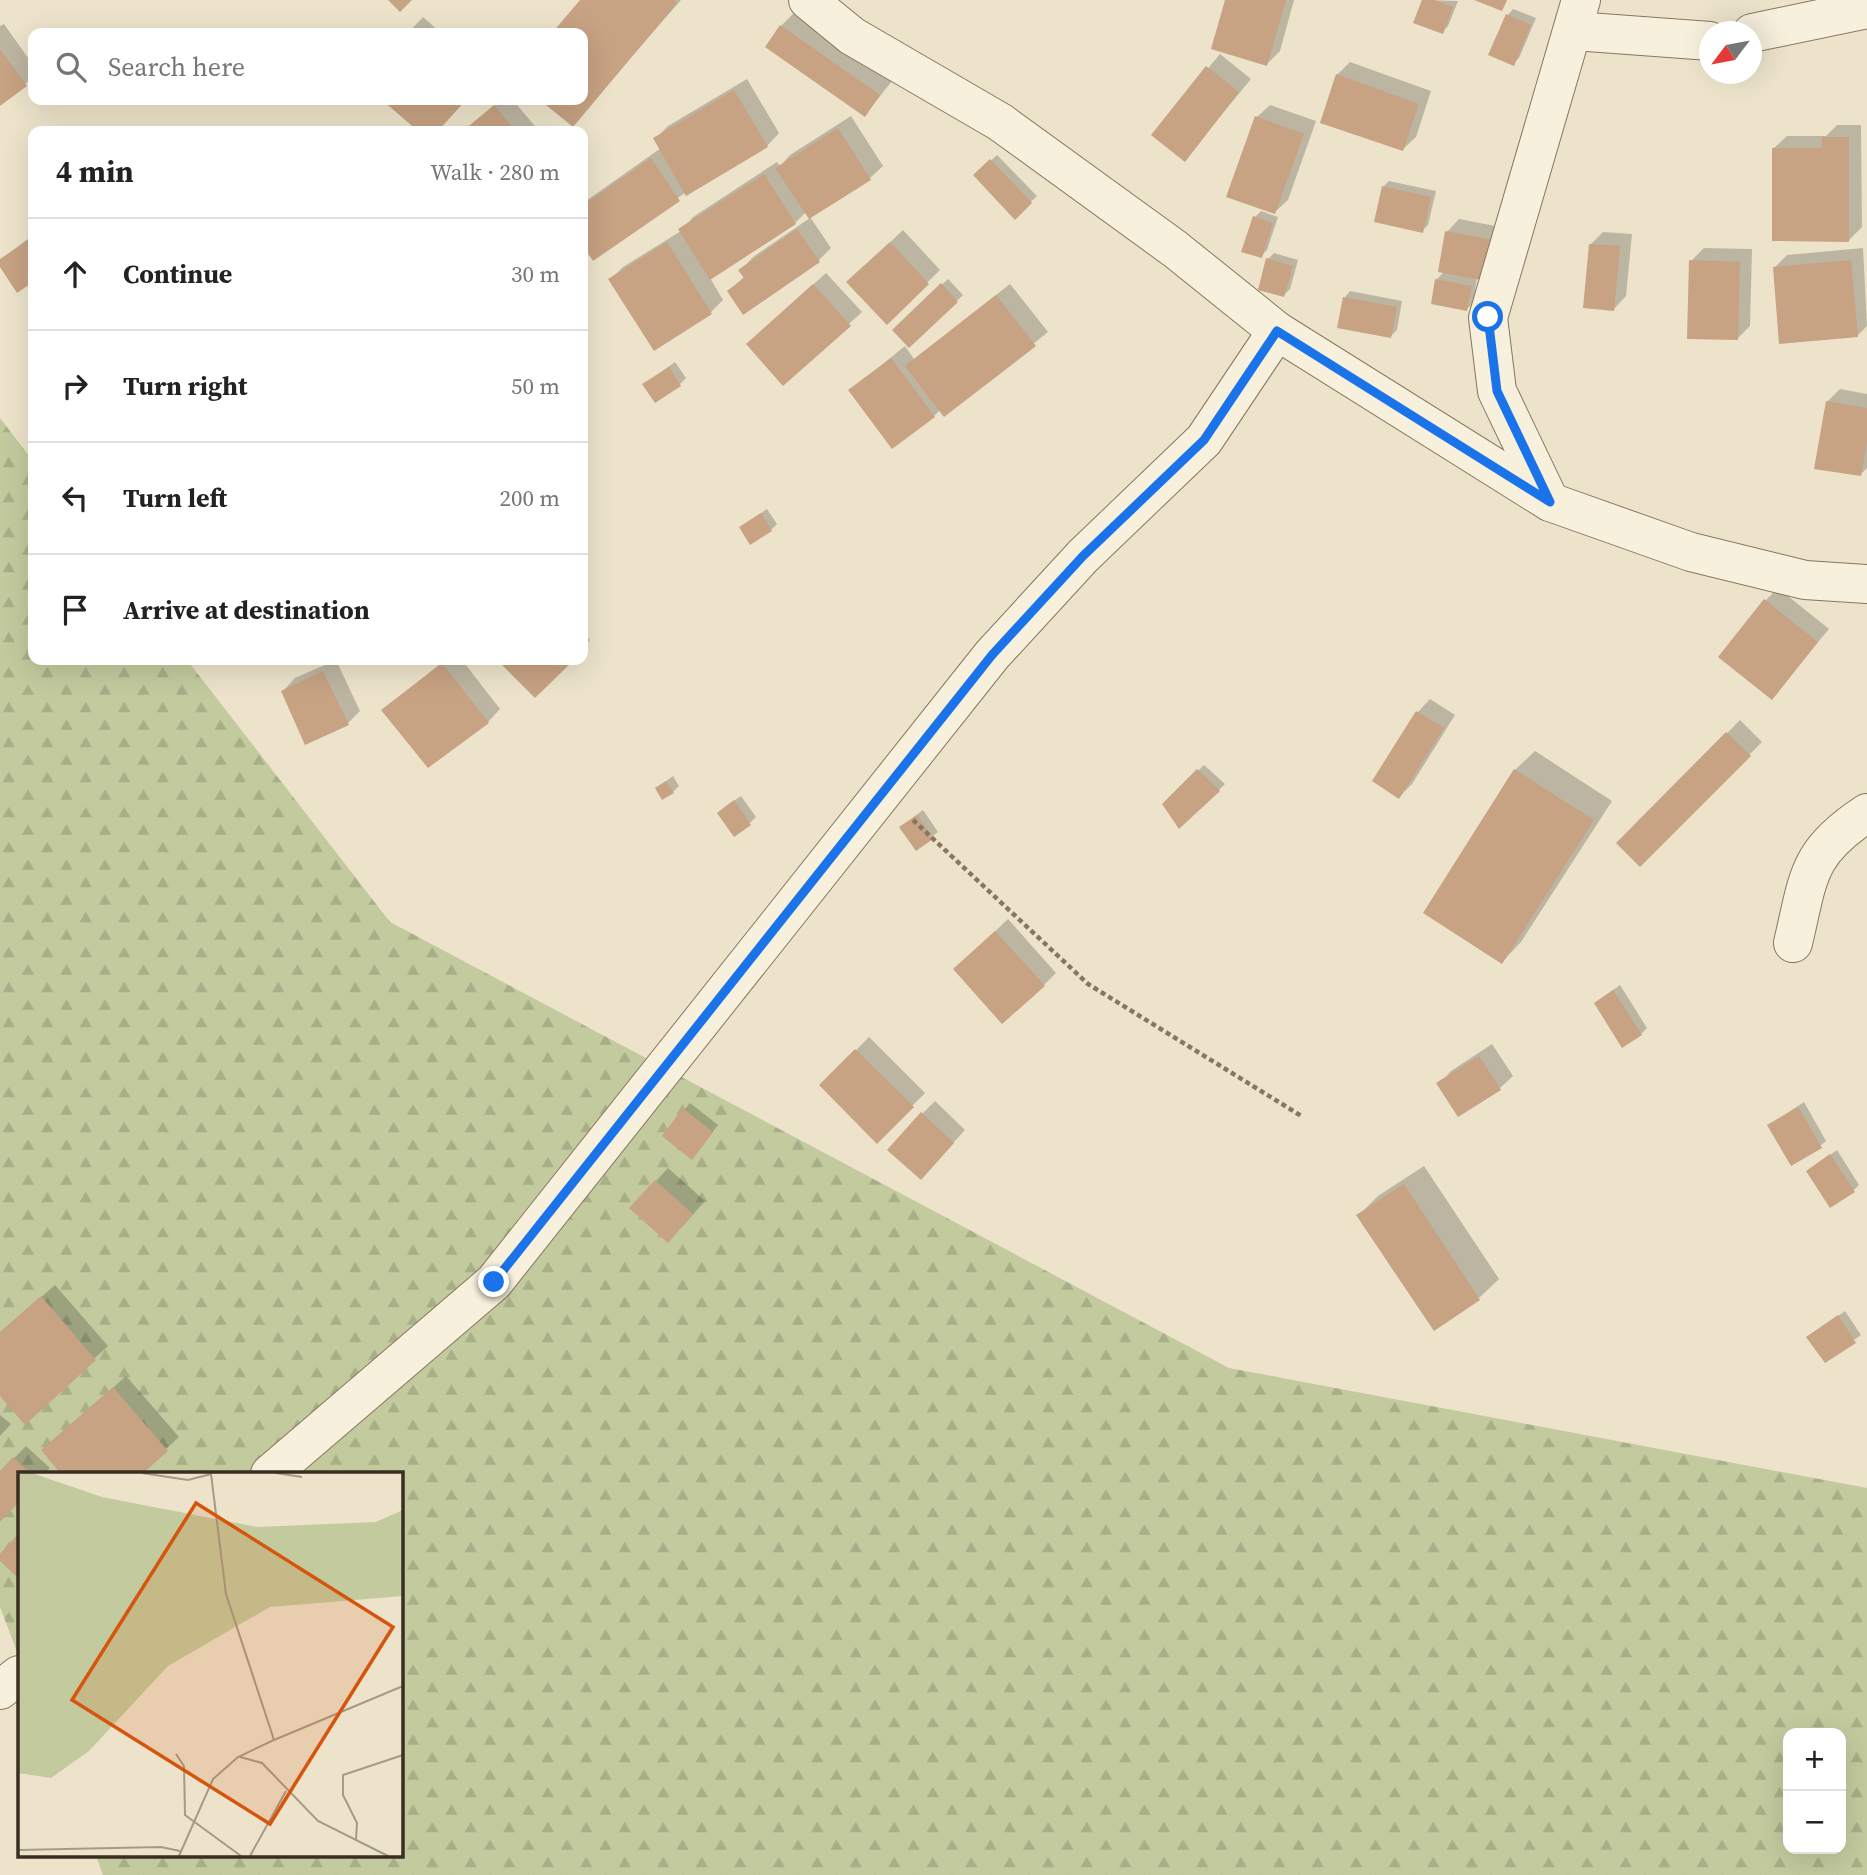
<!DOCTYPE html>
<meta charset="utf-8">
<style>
body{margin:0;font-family:"Source Serif 4",serif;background:#f6f6f6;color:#222}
.controls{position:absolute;right:21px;bottom:21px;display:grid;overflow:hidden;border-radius:14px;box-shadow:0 7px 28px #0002}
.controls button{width:63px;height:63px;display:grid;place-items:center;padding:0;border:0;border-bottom:2px solid #e0e0e0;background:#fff;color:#222;font:35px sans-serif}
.compass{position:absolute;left:1699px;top:21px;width:63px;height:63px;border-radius:50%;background:#fff;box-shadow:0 7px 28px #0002;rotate:238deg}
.stop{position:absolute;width:21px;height:21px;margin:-16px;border:5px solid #1a73e8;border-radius:50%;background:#fff}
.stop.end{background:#1a73e8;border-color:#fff;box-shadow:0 2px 7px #0008}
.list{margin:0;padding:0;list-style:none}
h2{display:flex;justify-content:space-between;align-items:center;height:91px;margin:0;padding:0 28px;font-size:30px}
h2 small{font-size:23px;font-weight:400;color:#767676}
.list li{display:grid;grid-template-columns:46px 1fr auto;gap:21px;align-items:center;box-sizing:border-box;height:112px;padding:0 28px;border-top:2px solid #e0e0e0}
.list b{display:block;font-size:26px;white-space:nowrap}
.list em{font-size:23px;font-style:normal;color:#767676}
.icon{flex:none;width:38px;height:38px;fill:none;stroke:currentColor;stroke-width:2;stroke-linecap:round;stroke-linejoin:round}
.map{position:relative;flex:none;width:1867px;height:1875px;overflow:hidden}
.search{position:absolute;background:#fff;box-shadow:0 7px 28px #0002;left:28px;top:28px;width:560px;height:77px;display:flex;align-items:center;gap:18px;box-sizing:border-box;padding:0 24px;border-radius:14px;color:#767676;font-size:26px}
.panel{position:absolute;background:#fff;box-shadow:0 7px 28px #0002;left:28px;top:126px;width:560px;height:539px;border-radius:14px}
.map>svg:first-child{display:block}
.forest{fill:url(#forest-firs);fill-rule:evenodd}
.shadow{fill:#0003}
.building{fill:#c7a283}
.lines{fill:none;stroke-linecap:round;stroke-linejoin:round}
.minor-casing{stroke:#88765f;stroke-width:40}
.path{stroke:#88765f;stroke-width:4.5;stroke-dasharray:5 3.5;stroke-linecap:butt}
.minor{stroke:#f7f0dd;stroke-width:38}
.route{stroke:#1a73e8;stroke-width:9}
.inset-road{fill:none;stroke:#a49b87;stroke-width:2}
.view{fill:#d6550e;fill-opacity:0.15;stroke:#d6550e;stroke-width:3.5}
.inset-edge{fill:none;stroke:#392e22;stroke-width:3.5}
</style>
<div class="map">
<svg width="1867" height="1875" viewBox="0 0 1867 1875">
<defs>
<pattern id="forest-firs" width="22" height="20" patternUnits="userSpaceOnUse" patternTransform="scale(1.75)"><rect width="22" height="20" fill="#c3ca9e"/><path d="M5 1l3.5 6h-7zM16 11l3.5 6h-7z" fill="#a8ae88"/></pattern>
</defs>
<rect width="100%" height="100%" fill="#ece3ca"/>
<!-- forest -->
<path class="forest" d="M0,418L33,461V660H187L390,922L1229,1368L1867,1488V1875H103L96,1856H401V1474H19V1657L0,1607ZM1788,1733H1841V1849H1788Z"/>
<!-- shadow -->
<g class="shadow">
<path d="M582,0H681L572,125L543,100H583V33H554Z"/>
<path d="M1227,0H1294L1280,51L1267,64Z"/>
<path d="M1424,0L1458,1L1448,26L1442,32Z"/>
<path d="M1513,9L1536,18L1519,58L1513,64L1508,15Z"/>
<path d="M794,13L892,81L865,115L781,26Z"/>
<path d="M423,17L441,33H408Z"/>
<path d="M4,24L33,65V78L0,103V26Z"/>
<path d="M1220,54L1251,79L1185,159L1153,135Z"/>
<path d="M1350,62L1431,91L1416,137L1403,149L1337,75Z"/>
<path d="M747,79L779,133L767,146L686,192L594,259L583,243V203L661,148L655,139L668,126Z"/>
<path d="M501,100H513L539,131H463Z"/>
<path d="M1270,105L1316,121L1288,200L1275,212L1257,117Z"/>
<path d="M851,116L883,166L870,178L810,217L831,248L819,260L729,291L745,276L741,270L753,257L810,218L806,212L795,223L710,278L723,300L711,312L610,280L623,267L681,231L693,217L777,162L780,166L790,155Z"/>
<path d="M1837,125H1861L1862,227L1849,240L1774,148L1787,136H1826Z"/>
<path d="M997,155L1037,196L1015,217L976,175Z"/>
<path d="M1389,181L1436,191L1428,225L1422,231L1383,187Z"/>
<path d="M1261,211L1278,217L1267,250L1261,256L1255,217Z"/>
<path d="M1459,219L1506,228L1477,278L1473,303L1467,309L1437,279L1444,272L1447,232Z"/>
<path d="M903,230L940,270L887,322L861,270Z"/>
<path d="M1603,232L1632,234L1626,296L1614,309L1590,245Z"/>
<path d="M33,235V280L17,291L0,260Z"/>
<path d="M1704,248L1752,249L1750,326L1737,339L1691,261Z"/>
<path d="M1863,248L1867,326L1857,336L1774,268L1787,255Z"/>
<path d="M1274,253L1298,260L1290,289L1284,295L1268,259Z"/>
<path d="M826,273L862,312L783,384L761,332Z"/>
<path d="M948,279L963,295L909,345L894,330Z"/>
<path d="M1010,284L1048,332L945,415L941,409L934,416L851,390L905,346L914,359Z"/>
<path d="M1350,291L1402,301L1397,330L1391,336L1345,297Z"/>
<path d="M675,362L686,378L680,384H644Z"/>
<path d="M1840,389L1867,394V468L1861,474L1827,402Z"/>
<path d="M767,509L777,524L771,530L741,527Z"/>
<path d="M1778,588L1829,629L1772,697L1765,601Z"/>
<path d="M583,633L590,640L583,648Z"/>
<path d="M336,660L360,711L348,723L283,691L295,678Z"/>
<path d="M445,660H462L500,709L488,722L384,710Z"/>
<path d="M1430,699L1455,715L1412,784L1399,797L1418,712Z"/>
<path d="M1740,720L1762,742L1640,865L1619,843Z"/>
<path d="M1535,751L1612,801L1521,942L1502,962L1515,770Z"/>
<path d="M1204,765L1225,784L1219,790L1164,805Z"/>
<path d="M673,776L679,786L673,792L657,788Z"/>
<path d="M741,796L756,817L750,823L725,807Z"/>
<path d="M923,810L938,832L916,848L901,827Z"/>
<path d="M1008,919L1056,973L1044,985L968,957Z"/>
<path d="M1620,985L1647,1028L1641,1034L1596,1003Z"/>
<path d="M869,1037L925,1093L877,1141L822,1085Z"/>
<path d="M1492,1044L1513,1076L1500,1088L1459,1115L1439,1084L1451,1071Z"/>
<path d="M935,1101L965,1130L933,1165L922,1114Z"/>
<path d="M1804,1102L1826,1141L1820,1146L1769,1125Z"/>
<path d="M690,1103L718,1125L697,1152L664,1136Z"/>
<path d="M1837,1150L1859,1185L1854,1190L1808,1171Z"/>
<path d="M1424,1166L1499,1279L1479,1298L1434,1329L1359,1215L1378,1196Z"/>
<path d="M668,1168L705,1201L681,1228L656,1181Z"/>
<path d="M55,1285L108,1346L25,1422L0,1393V1333Z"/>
<path d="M1845,1311L1861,1335L1825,1361L1809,1337Z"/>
<path d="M126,1376L179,1437L139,1474H64L44,1450Z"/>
<path d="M0,1415L11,1424L0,1436Z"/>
<path d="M26,1446L50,1468L44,1474H19V1500L0,1520V1473Z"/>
</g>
<!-- building -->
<g class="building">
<path d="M388,0H412L400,12Z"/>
<path d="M580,0H674L677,3L573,127L540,100H583V33H552Z"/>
<path d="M1225,0H1286L1267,66L1211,49Z"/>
<path d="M1422,0H1434L1453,7L1443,34L1413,23Z"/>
<path d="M1474,0H1507L1502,11Z"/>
<path d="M1506,14L1531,25L1514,66L1488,55Z"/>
<path d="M780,25L880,95L865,117L765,47Z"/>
<path d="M0,49L27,86L0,106Z"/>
<path d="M1206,66L1239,92L1185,162L1151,135Z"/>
<path d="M1336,74L1419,104L1403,151L1320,123Z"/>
<path d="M734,90L768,147L686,196L653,138Z"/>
<path d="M382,100H466L438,131H418Z"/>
<path d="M494,105L516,131H463Z"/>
<path d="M1255,116L1304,134L1275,214L1226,197Z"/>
<path d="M838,128L871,180L809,219L775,168Z"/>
<path d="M1822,137H1849V242L1772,241V148H1822Z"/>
<path d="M651,158L680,201L593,261L583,246V205Z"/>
<path d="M990,159L1032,203L1015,220L973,175Z"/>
<path d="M764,174L796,224L710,280L678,229Z"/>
<path d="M1382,186L1431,197L1423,233L1374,222Z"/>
<path d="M1253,216L1273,223L1262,258L1241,252Z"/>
<path d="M797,229L820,262L743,315L727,291L744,278L738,270Z"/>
<path d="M1445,231L1494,240L1487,281L1438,272Z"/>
<path d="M33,237V282L17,293L0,267V259Z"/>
<path d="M667,242L712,314L654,351L608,279Z"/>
<path d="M890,242L929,284L887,325L846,282Z"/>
<path d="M1589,244L1620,246L1614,311L1583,308Z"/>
<path d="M1266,258L1293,266L1284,297L1258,290Z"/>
<path d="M1689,260L1740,262L1738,340L1687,339Z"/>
<path d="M1851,260L1858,337L1779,344L1773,267Z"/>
<path d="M1435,279L1472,286L1467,311L1431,304Z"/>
<path d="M941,283L958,302L909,348L892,330Z"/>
<path d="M813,284L851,326L783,386L746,344Z"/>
<path d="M996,295L1036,346L944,417L905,366Z"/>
<path d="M1343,297L1397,307L1391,338L1337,328Z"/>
<path d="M891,358L935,417L892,449L848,390Z"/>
<path d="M669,367L681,386L655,403L642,384Z"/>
<path d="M1826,401L1867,408V442L1861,476L1814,469Z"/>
<path d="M761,513L772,531L750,545L739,527Z"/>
<path d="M1764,599L1818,642L1772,700L1718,657Z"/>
<path d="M497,660H574L535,698Z"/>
<path d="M442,663L489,723L428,768L381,710Z"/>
<path d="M323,671L349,725L305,745L281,691Z"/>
<path d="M1416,711L1444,728L1399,799L1372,781Z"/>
<path d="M1726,732L1751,756L1640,867L1616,843Z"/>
<path d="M1197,769L1220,791L1179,829L1162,804Z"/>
<path d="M1514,769L1594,820L1502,964L1423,913Z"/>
<path d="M666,781L674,793L662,800L655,788Z"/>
<path d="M734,800L751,825L734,837L717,813Z"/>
<path d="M917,815L933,839L916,851L899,827Z"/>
<path d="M995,931L1045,986L1002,1024L953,969Z"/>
<path d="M1613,990L1642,1035L1622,1048L1594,1003Z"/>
<path d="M855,1049L914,1107L877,1144L819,1085Z"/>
<path d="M1479,1056L1501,1090L1458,1117L1436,1083Z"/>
<path d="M1798,1107L1822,1148L1791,1166L1767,1125Z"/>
<path d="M683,1108L713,1132L692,1160L662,1136Z"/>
<path d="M921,1112L954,1143L921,1180L887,1150Z"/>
<path d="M1830,1154L1855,1192L1830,1208L1806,1171Z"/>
<path d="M655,1180L693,1214L668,1243L629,1208Z"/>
<path d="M1404,1184L1480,1300L1434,1331L1356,1215Z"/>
<path d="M41,1296L96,1360L25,1425L0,1396V1332Z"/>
<path d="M1838,1315L1856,1343L1825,1363L1806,1337Z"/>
<path d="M113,1387L168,1451L142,1474H61L41,1450Z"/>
<path d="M13,1457L31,1474H19V1502L0,1522V1471Z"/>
<path d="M19,1533V1579L0,1561V1554Z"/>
</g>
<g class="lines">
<defs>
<g id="minor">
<path d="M808,0L852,36L1000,122L1175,249L1277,331"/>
<path d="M1574,31L1710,41"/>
<path d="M1752,33L1867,9"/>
<path d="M1550,502L1497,391L1488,318L1581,0"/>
<path d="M1793,943C1809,876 1806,853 1867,813"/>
<path d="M270,1474L494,1282L992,655L1083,556L1204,440L1277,331L1550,502L1691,552L1805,580L1867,584"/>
<path d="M0,1690L19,1675"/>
</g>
</defs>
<!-- minor casing -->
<use href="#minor" class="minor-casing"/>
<!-- path -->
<path class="path" d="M913,820L1088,984L1303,1117"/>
<!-- minor -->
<use href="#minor" class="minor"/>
</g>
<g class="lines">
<!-- route -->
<path class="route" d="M494,1282L992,655L1083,556L1204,440L1277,331L1550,502L1497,391L1488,317"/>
</g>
<!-- overview -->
<g transform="translate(18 1472)">
<rect width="385" height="385" fill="#ece3ca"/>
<path d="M0,1H14L84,25L239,55L358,50L385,38V124L252,135L150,194L71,279L33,306L0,301Z" fill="#c3ca9e"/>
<path class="inset-road" d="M124,1L170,8L193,2L208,122L256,268L220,285L195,307L161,384M258,1L284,5M256,268L385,214M158,282L166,294L167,343L223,384M222,285L244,291L300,349L370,384M338,367L339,351L325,323V303L385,283M0,378L143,375L162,379M232,384L268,319"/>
<path class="view" d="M178,31L375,155L252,352L54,228Z"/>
<rect width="385" height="385" class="inset-edge"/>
</g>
</svg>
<div class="controls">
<button>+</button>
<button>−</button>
</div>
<svg class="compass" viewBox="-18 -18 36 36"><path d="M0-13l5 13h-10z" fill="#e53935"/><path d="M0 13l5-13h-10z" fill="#767676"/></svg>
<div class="stop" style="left:1488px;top:317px"></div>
<div class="stop end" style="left:494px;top:1282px"></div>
<div class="search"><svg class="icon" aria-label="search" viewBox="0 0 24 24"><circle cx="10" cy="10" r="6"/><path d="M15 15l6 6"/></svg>Search here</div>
<section class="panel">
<h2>4 min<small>Walk · 280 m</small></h2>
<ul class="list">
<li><svg class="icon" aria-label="ahead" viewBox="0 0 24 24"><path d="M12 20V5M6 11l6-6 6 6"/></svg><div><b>Continue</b></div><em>30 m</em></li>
<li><svg class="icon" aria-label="right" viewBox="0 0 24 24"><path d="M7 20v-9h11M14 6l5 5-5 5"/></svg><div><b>Turn right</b></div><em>50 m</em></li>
<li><svg class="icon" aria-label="left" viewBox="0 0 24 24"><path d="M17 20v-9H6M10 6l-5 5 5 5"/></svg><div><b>Turn left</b></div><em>200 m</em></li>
<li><svg class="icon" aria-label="arrive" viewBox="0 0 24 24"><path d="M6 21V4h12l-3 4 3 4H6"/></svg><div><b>Arrive at destination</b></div></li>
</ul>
</section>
</div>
